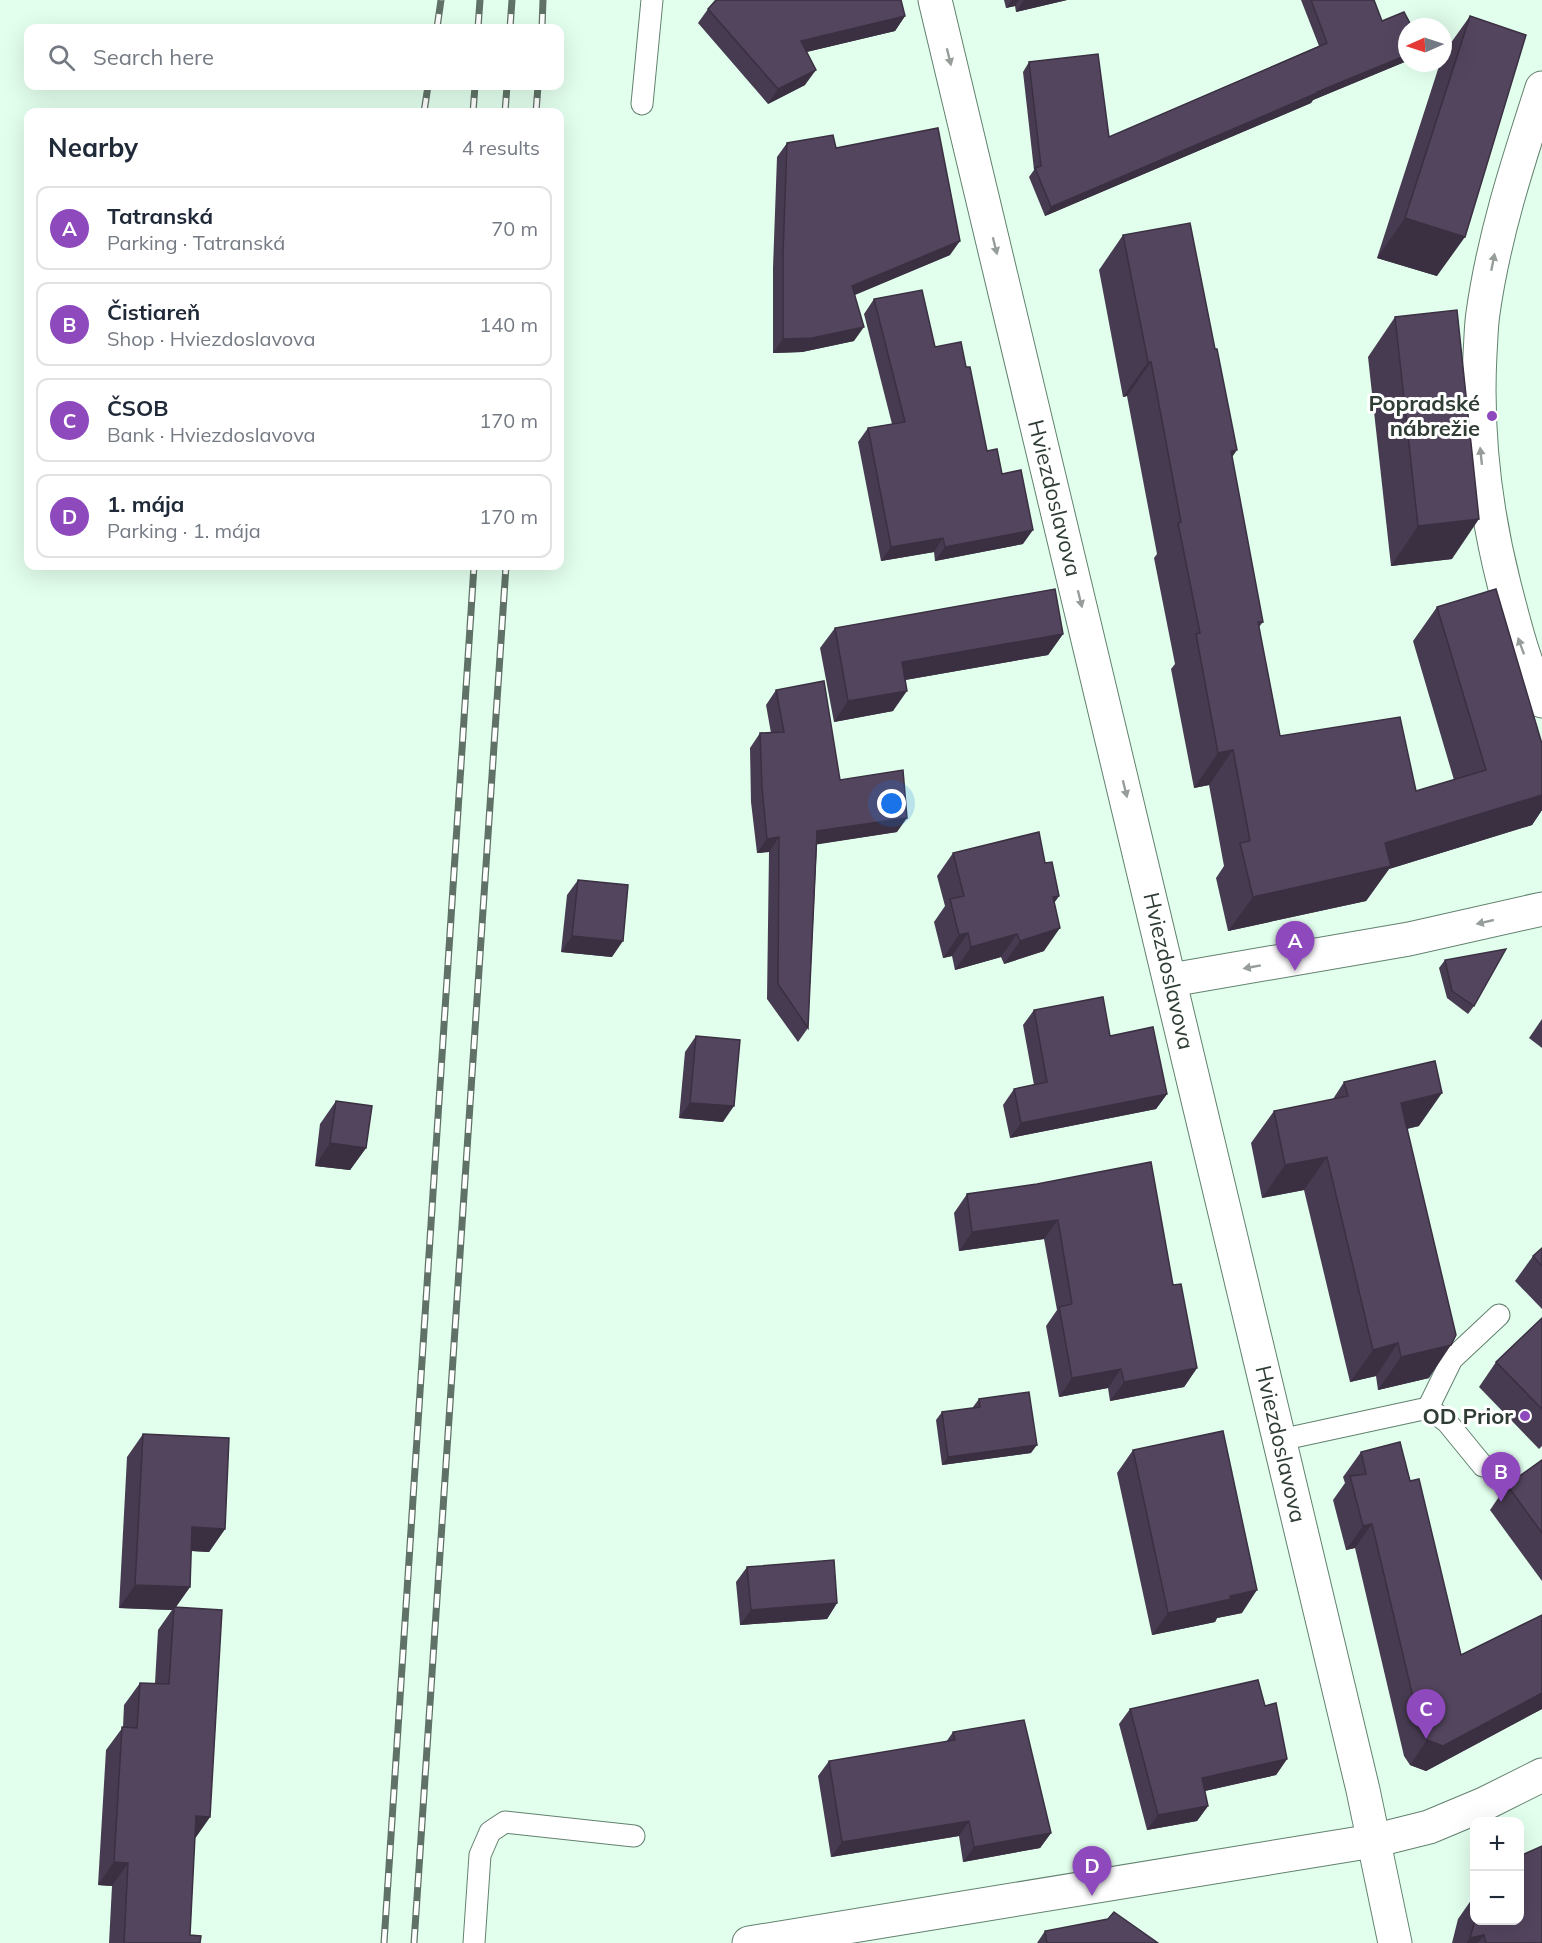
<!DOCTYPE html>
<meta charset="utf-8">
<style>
body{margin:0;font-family:Mulish,sans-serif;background:#f6f6f7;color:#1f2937}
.controls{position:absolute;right:18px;bottom:18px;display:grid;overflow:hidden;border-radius:12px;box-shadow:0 6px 24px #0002}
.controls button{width:54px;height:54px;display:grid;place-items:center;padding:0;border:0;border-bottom:2px solid #e0e1e3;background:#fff;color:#1f2937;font:30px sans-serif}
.compass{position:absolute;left:1398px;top:18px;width:54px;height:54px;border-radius:50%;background:#fff;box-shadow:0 6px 24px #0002;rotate:267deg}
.you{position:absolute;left:892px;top:804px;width:21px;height:21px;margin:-15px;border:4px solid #fff;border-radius:50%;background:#1a73e8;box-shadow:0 0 0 9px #1a73e833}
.badge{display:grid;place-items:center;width:39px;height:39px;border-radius:50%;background:#8e49bd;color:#fff;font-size:20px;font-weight:700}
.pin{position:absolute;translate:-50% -50px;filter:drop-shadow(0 2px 3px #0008)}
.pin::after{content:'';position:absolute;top:32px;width:21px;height:18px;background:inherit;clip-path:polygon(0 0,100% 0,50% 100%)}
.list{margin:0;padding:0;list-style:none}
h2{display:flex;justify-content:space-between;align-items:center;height:78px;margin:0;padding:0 24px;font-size:26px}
h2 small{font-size:20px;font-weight:400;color:#747a83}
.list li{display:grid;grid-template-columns:39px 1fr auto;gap:18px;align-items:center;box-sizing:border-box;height:84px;margin:0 12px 12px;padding:0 12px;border:2px solid #e0e1e3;border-radius:12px}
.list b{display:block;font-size:22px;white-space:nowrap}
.list p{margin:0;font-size:20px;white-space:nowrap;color:#747a83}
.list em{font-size:20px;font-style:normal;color:#747a83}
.icon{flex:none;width:33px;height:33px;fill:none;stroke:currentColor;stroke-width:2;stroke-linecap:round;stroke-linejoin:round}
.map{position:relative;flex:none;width:1542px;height:1943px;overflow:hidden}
.search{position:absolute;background:#fff;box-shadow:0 6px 24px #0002;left:24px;top:24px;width:540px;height:66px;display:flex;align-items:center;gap:15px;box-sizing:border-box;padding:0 21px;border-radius:12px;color:#747a83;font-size:22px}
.panel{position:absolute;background:#fff;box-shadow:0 6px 24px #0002;left:24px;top:108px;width:540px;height:462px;border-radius:12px}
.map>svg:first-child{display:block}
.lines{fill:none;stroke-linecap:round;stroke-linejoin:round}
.service-casing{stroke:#62816e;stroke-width:23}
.minor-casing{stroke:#62816e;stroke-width:35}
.service{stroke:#fff;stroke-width:21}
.minor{stroke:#fff;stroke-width:33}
.rail-casing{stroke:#607267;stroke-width:7}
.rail{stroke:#fff;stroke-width:4.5;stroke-dasharray:14;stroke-linecap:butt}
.wall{fill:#473b51}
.shaded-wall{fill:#3a3042}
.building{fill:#53455e;stroke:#3a3042;stroke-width:1.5}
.oneway{fill:#979e9a}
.poi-dot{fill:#8e49bd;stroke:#fff;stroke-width:2}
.labels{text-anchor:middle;stroke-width:6;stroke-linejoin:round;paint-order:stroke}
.poi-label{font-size:22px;font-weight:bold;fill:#2f3d34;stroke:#fff;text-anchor:end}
.street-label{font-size:22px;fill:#2f3d34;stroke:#fff}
</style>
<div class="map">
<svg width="1542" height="1943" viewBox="0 0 1542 1943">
<rect width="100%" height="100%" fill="#e2feed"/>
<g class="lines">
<defs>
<g id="service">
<path d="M642,104L652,0"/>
<path d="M1428,1408L1452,1359L1499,1315"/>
<path d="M1280,1440L1428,1408L1447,1422L1483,1466"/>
<path d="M474,1943L480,1855L490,1832L505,1822L634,1836"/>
</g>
<g id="minor">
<path d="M935,0L1363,1790L1395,1943"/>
<path d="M1542,88C1518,162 1494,235 1483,313C1481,326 1481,340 1480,354C1476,431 1485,509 1504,584C1514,623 1524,664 1542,701"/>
<path d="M1171,980L1409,939L1542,909"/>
<path d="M749,1943L1373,1841L1429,1827L1484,1804L1542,1775"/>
</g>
</defs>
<!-- service casing -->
<use href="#service" class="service-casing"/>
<!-- minor casing -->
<use href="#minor" class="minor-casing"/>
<!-- service -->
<use href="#service" class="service"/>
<!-- minor -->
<use href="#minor" class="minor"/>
<defs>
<g id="rail">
<path d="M437,28L441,0"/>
<path d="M478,28L480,0"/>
<path d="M510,28L512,0"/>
<path d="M542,28L543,0"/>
<path d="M424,112L428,86"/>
<path d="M473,112L475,86"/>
<path d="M505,112L507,86"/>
<path d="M536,112L538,86"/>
<path d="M384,1943L474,566"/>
<path d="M414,1943L506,566"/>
</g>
</defs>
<!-- rail casing -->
<use href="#rail" class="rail-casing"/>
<!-- rail -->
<use href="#rail" class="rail"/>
</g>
<!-- wall -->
<g class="wall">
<path d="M1004,0H1067L1016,12L1015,6L1006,8Z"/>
<path d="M1301,0H1374L1382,21L1407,27V61L1313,100L1311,103L1045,216L1029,177L1034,170L1023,72L1029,62L1109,137L1319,46Z"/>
<path d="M708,9L905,16L895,31L806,52L805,85L768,104L698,23Z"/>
<path d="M1470,16L1437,276L1377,258L1440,63H1443V54Z"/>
<path d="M787,143L836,148L950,255L855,295L854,341L802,352L773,353V268L777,157Z"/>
<path d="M1123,235L1232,457L1263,622L1259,627L1280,736L1416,791L1454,780L1413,641L1437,607L1542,744V810L1532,825L1389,869L1366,901L1228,931L1216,878L1224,866L1209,785L1194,788L1171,669L1175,664L1154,558L1157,554L1127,396L1123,397L1099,270Z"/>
<path d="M874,299L935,347L966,367L987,451L1002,474L1023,544L935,561L934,552L881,561L858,442L868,428L892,424L864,314Z"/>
<path d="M1395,317L1452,559L1391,566L1368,357Z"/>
<path d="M835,628L1063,634L1048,655L905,680L893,711L834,722L820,648Z"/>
<path d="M776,690L840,780L897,832L817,844L808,1028L798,1042L767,999L769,852L757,853L751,802L750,748L760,733H771L766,705Z"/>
<path d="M953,853L1045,863L1059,896L1054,903L1044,951L1004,964L1001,957L955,970L952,956L943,958L934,922L945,906L937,876Z"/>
<path d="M578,880L612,957L561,952L567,895Z"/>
<path d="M1445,960L1474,1006L1468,1014L1447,998L1439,968Z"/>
<path d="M1034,1010L1110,1036L1167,1094L1156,1109L1010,1138L1003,1105L1014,1089L1034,1085L1023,1025Z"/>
<path d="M1542,1019V1048L1529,1038Z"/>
<path d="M696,1036L723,1122L679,1118L685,1052Z"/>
<path d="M1344,1082L1419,1126L1407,1129L1429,1378L1378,1390L1376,1376L1350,1382L1304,1190L1262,1198L1251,1143L1274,1111L1333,1099Z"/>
<path d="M336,1101L366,1148L350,1170L315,1166L320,1124Z"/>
<path d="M1037,1184L1173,1285L1197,1368L1184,1387L1110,1401L1108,1388L1059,1397L1046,1326L1057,1310L1044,1239L959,1251L954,1213L967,1194Z"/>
<path d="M1542,1248V1309L1515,1281L1533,1256Z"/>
<path d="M1542,1318V1446L1539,1449L1479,1387L1496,1362Z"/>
<path d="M979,1399L1031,1453L942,1465L936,1420L942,1412L973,1408V1407Z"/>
<path d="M143,1434L225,1529L209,1552L191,1551L190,1587L175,1607L210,1817L195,1838L190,1935L200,1943H109L112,1886L98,1885L106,1750L123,1727L124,1705L140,1683H155L158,1630L172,1610L119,1608L127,1457Z"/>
<path d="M1133,1450L1242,1613L1217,1618L1215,1622L1152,1635L1117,1473Z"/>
<path d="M1361,1452L1410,1481L1461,1655L1542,1615V1709L1426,1771L1410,1765L1404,1756L1355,1548L1346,1550L1333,1500L1345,1483L1343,1477Z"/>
<path d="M1542,1460V1581L1490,1510L1507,1485Z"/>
<path d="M747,1567L837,1603L827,1619L740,1625L736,1582Z"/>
<path d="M1265,1706L1287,1759L1276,1775L1205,1791L1208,1806L1197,1821L1147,1830L1119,1724L1130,1709Z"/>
<path d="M953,1732L1051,1833L1040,1848L963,1862L959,1836L831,1857L818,1776L829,1761L946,1742Z"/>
<path d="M1474,1896V1920L1542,1943H1452L1458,1919Z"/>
<path d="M1045,1931L1158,1943H1037Z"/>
</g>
<!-- shaded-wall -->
<g class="shaded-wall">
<path d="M1012,0H1019L1015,6L1006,8Z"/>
<path d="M1024,0H1067L1016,12Z"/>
<path d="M905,16L895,31L790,56L801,41Z"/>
<path d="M1407,55V61L1313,100L1311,103L1045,216L1051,207L1317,92Z"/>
<path d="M816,70L805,85L768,104L778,89Z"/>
<path d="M1405,218L1465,237L1437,276L1377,258Z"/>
<path d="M960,241L950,255L842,300L852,286Z"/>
<path d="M864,327L854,341L802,352L773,353L783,339Z"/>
<path d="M1148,362H1151L1127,396L1123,397Z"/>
<path d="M1237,450L1213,485L1231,451Z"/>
<path d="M1479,519L1452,559L1391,566L1418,526Z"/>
<path d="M1033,530L1023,544L935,561L945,547Z"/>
<path d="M943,538L934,552L881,561L891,547Z"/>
<path d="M1063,634L1048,655L888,683L902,662Z"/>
<path d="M907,691L893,711L834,722L848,701Z"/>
<path d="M1233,750L1209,785L1194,788L1218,753Z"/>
<path d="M1542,795V810L1532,825L1389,869L1366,901L1228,931L1253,897L1385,843Z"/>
<path d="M907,818L897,832L807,846L817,831Z"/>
<path d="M779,837L769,852L757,853L767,839Z"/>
<path d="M1059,896L1043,918L1053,897Z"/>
<path d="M1060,928L1044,951L1004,964L1020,941Z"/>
<path d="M968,933L952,956L943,958L959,935Z"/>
<path d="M1017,934L1001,957L955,970L971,947Z"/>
<path d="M572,936L623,941L612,957L561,952Z"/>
<path d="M1442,1093L1419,1126L1378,1135L1401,1103Z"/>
<path d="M1167,1094L1156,1109L1010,1138L1021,1123Z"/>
<path d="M690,1103L734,1106L723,1122L679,1118Z"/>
<path d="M330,1143L366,1148L350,1170L315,1166Z"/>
<path d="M1327,1157L1304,1190L1262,1198L1285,1165Z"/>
<path d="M1058,1220L1044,1239L959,1251L972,1232Z"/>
<path d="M1398,1343L1376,1376L1350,1382L1373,1350Z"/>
<path d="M1451,1345L1429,1378L1378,1390L1401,1357Z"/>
<path d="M1197,1368L1184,1387L1110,1401L1124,1382Z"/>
<path d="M1121,1369L1108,1388L1059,1397L1072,1378Z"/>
<path d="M1037,1445L1031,1453L942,1465L948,1457Z"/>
<path d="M1372,1524L1355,1548L1346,1550L1363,1526Z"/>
<path d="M192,1527L225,1529L209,1552L176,1550Z"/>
<path d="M135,1585L190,1587L174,1610V1607L172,1610L119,1608Z"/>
<path d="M1257,1590L1242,1613L1217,1618L1215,1622L1152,1635L1168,1613L1230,1596Z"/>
<path d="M837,1603L827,1619L740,1625L751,1610Z"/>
<path d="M1542,1693V1709L1426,1771L1410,1765L1427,1740Z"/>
<path d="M1287,1759L1276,1775L1191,1794L1202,1778Z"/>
<path d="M1208,1806L1197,1821L1147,1830L1158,1815Z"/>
<path d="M196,1816L210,1817L194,1840Z"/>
<path d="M969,1821L959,1836L831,1857L842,1842Z"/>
<path d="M1051,1833L1040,1848L963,1862L974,1847Z"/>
<path d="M114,1862L128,1863L112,1886L98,1885Z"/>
<path d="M1484,1935L1478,1943H1466L1470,1938Z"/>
</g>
<!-- building -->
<g class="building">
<path d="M716,0H901L905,16L801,41L816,70L778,89L708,9Z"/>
<path d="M1311,0H1374L1382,21L1404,12L1412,27H1407V55L1317,92V93L1051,207L1035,168L1041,166L1029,62L1098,54L1109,137L1327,43Z"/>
<path d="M1470,16L1526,35L1465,237L1405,218Z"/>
<path d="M938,128L960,241L852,286L864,327L812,338L783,339V254L787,143L833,135L836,148Z"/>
<path d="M1190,223L1215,349H1217L1237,450L1231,451L1263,622H1258L1280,736L1400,717L1416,791L1486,770L1437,607L1496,589L1542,744V795L1385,843L1391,866L1253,897L1240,843L1250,841L1233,750L1218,753L1196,634L1200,633L1178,523L1181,522L1151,362H1148L1123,235Z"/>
<path d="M922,290L935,347L961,342L966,367H970L987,451L997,449L1002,474L1021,470L1033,530L945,547L943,538L891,547L868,428L905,422L874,299Z"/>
<path d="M1457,310L1479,519L1418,526L1395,317Z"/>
<path d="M1055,589L1063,634L902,662L907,691L848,701L835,628Z"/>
<path d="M824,681L840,780L903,770L907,818L817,831L808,1028L778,984L779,837L767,839L762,788L760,733L784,732L776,690Z"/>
<path d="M1039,832L1045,863L1052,862L1059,896L1053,897L1060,928L1020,941L1017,934L971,947L968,933L959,935L950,899L964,896L953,853Z"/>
<path d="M578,880L628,885L623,941L572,936Z"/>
<path d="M1506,949L1474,1006L1452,991L1445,960Z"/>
<path d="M1103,997L1110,1036L1153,1027L1167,1094L1021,1123L1014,1089L1047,1082L1034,1010Z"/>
<path d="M696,1036L740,1040L734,1106L690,1103Z"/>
<path d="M1435,1061L1442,1093L1401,1103L1456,1335L1451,1345L1401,1357L1398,1343L1373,1350L1327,1157L1285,1165L1274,1111L1348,1096L1344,1082Z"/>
<path d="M336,1101L372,1106L366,1148L330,1143Z"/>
<path d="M1151,1162L1173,1285L1181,1284L1197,1368L1124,1382L1121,1369L1072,1378L1059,1307L1072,1304L1058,1220L972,1232L967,1194L1037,1184Z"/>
<path d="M1542,1248V1266L1533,1256Z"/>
<path d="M1542,1318V1409L1496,1362Z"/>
<path d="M1029,1392L1037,1445L948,1457L942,1412L980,1407L979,1399Z"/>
<path d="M1223,1431L1257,1590L1230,1596L1231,1599L1168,1613L1133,1450Z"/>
<path d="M143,1434L229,1438L225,1529L192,1527L190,1587L135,1585Z"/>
<path d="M1400,1442L1410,1481L1419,1479L1461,1655L1542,1615V1693L1443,1746L1427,1740L1421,1731L1372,1524L1363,1526L1350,1476L1366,1474L1361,1452Z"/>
<path d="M1542,1460V1533L1507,1485Z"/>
<path d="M834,1560L837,1603L751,1610L747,1567Z"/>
<path d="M174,1607L222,1610L210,1817L196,1816L190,1935L201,1936L200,1943H124L128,1863L114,1862L122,1727L137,1728L140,1683L169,1684Z"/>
<path d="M1258,1680L1265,1706L1276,1703L1287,1759L1202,1778L1208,1806L1158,1815L1130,1709Z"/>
<path d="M1024,1720L1051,1833L974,1847L969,1821L842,1842L829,1761L955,1740L953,1732Z"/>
<path d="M1542,1846V1943H1486L1484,1935L1470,1938L1475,1920H1520V1856Z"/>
<path d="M1114,1912L1158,1943H1047L1045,1931L1108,1919Z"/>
</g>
<!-- one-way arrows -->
<defs><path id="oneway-solid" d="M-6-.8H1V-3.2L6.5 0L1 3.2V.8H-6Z" transform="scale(1.5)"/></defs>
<g class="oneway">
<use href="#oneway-solid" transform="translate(949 57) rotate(76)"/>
<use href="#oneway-solid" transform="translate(995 246) rotate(76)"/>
<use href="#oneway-solid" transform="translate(1493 262) rotate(-79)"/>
<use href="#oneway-solid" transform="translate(1481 456) rotate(-96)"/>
<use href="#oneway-solid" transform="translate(1080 599) rotate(76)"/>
<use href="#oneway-solid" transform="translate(1521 646) rotate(-110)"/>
<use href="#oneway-solid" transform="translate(1125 789) rotate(76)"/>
<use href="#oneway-solid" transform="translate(1485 922) rotate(167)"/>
<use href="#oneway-solid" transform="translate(1252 967) rotate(170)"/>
</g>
<!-- markers -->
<g class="poi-dot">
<circle cx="1492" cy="416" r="6"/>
<circle cx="1525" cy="1416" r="6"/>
</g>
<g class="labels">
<!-- poi labels -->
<g class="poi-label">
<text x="1480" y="411">Popradské<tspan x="1480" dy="25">nábrežie</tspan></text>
<text x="1513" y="1424">OD Prior</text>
</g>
<!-- street labels -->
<g class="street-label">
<text transform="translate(1055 498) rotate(76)" y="8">Hviezdoslavova</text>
<text transform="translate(1169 971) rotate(77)" y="8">Hviezdoslavova</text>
<text transform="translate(1281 1444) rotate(77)" y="8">Hviezdoslavova</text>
</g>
</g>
</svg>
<div class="controls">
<button>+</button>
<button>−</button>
</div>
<svg class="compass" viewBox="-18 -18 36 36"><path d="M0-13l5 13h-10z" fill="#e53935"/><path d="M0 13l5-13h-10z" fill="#747a83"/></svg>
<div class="you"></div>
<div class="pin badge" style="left:1295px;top:971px">A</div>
<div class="pin badge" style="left:1501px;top:1502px">B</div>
<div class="pin badge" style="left:1426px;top:1739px">C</div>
<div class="pin badge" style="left:1092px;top:1896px">D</div>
<div class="search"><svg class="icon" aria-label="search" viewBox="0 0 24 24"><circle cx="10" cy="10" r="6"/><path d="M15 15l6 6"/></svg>Search here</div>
<section class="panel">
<h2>Nearby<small>4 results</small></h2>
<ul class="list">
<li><span class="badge">A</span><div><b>Tatranská</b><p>Parking · Tatranská</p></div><em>70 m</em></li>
<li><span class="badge">B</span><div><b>Čistiareň</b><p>Shop · Hviezdoslavova</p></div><em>140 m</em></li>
<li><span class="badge">C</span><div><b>ČSOB</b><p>Bank · Hviezdoslavova</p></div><em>170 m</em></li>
<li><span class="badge">D</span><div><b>1. mája</b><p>Parking · 1. mája</p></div><em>170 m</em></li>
</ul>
</section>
</div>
